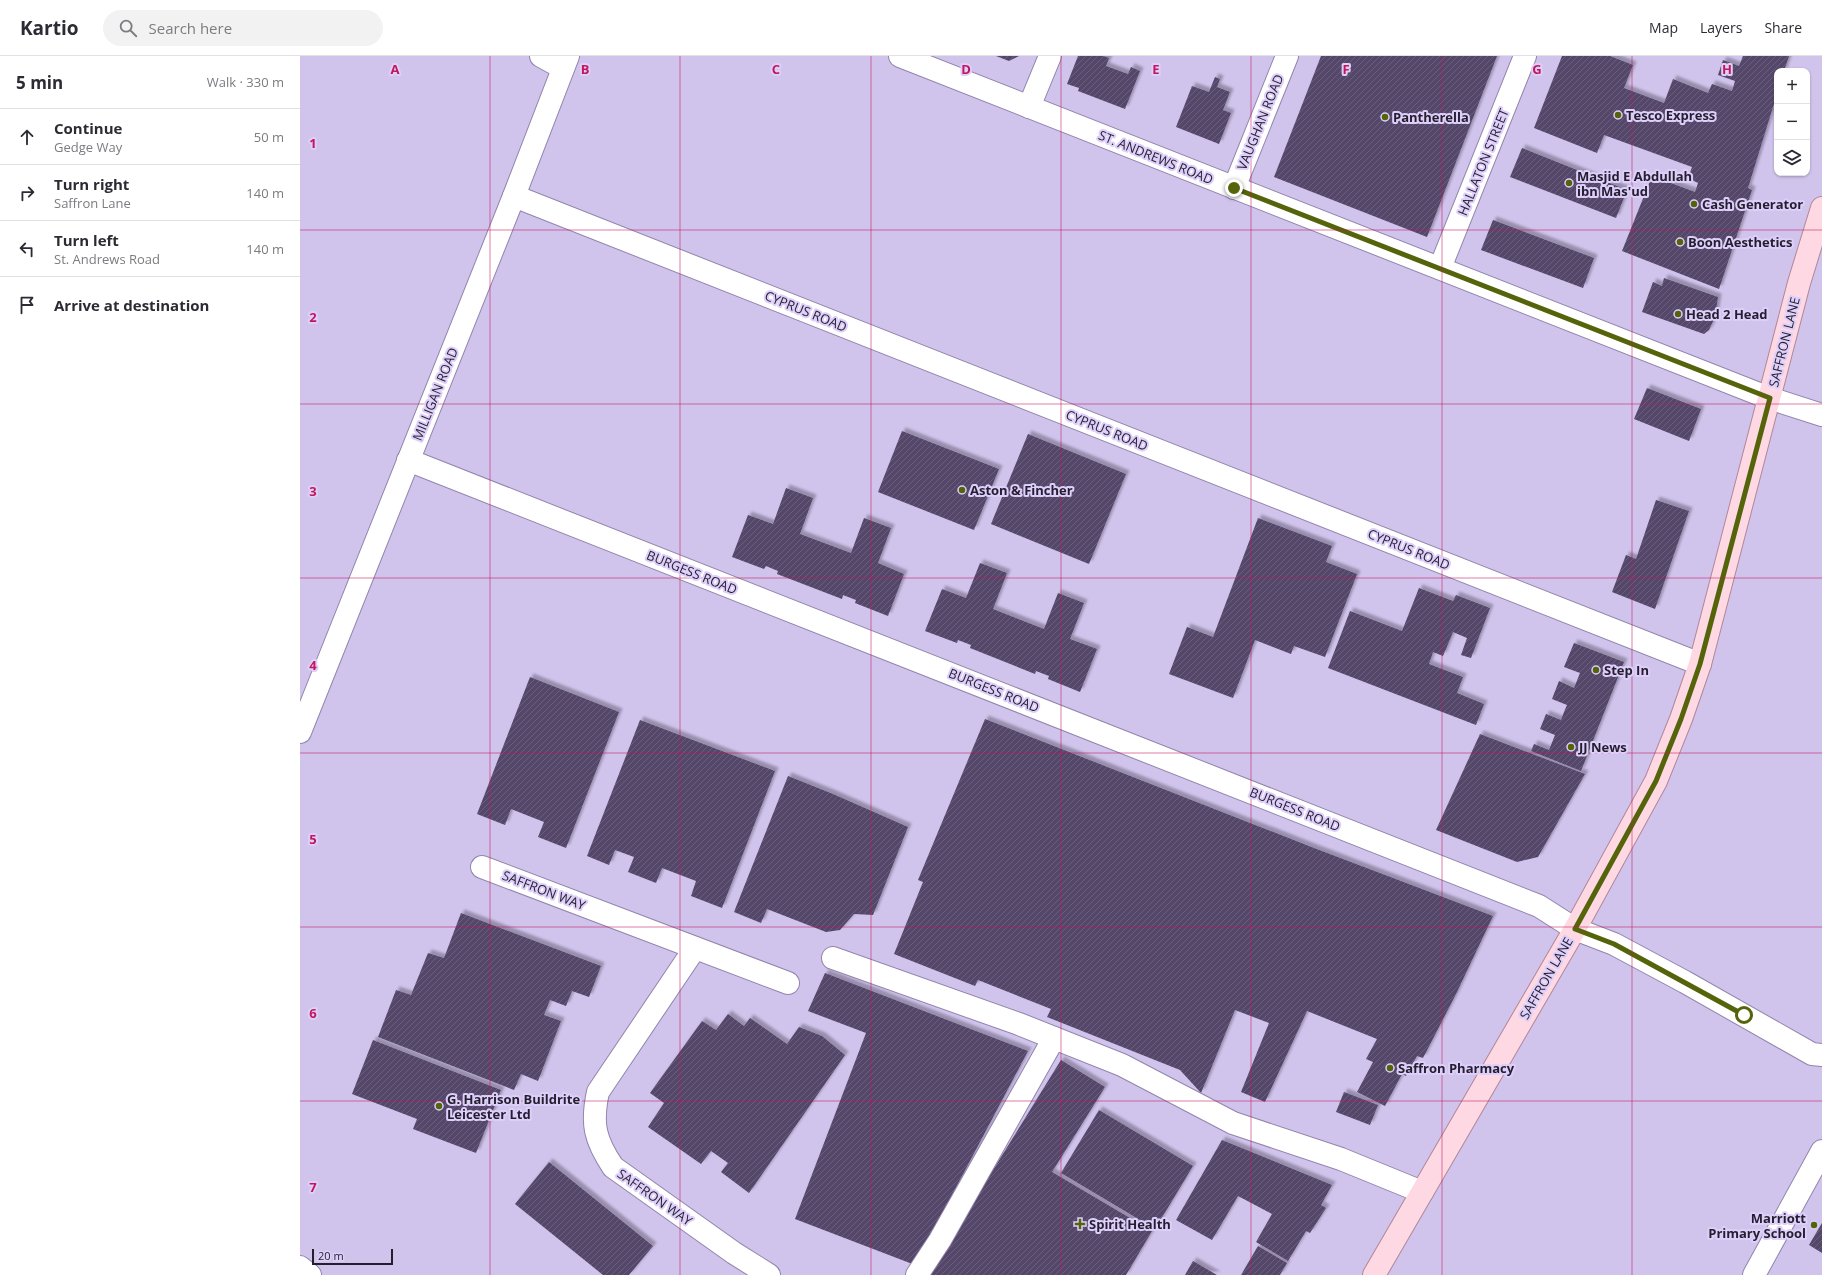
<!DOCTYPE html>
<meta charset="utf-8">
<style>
body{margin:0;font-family:"Open Sans",sans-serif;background:#f2f2f3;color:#2b2b33}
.controls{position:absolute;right:12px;top:12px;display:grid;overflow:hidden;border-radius:8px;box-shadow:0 1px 3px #0004}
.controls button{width:36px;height:36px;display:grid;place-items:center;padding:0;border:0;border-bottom:1px solid #e1e1e2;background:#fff;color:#2b2b33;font:20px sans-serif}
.scale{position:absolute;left:12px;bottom:10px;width:81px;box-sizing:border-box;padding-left:4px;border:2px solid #241e2e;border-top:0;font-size:11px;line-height:14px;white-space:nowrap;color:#241e2e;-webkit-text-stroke:3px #ddcff9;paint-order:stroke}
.stop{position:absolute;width:12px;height:12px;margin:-9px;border:3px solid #55640a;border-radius:50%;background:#fff}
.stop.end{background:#55640a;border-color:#fff;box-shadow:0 1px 4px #0008}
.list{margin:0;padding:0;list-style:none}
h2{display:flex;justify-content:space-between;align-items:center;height:52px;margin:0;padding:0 16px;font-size:17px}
h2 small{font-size:13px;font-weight:400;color:#7c7c81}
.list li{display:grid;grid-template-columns:26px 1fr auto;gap:12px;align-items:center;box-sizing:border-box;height:56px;padding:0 16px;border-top:1px solid #e1e1e2}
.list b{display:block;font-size:15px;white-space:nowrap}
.list p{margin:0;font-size:13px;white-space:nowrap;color:#7c7c81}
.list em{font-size:13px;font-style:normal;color:#7c7c81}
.icon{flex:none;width:22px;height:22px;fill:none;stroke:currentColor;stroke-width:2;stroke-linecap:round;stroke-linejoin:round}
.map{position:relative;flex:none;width:1522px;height:1219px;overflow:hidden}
header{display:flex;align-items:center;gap:24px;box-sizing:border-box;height:56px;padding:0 20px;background:#fff;border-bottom:1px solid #e1e1e2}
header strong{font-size:19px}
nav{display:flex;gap:22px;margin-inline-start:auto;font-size:14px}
.search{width:280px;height:36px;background:#f2f2f3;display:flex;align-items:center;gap:10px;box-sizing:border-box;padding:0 14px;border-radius:22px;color:#7c7c81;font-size:15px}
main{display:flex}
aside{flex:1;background:#fff}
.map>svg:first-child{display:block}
.building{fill:url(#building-hatch);filter:url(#shadow)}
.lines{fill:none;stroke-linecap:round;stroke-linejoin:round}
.minor-casing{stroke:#9285ac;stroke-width:24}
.major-casing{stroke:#b18798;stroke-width:24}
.minor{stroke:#fff;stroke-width:22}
.major{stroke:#fed9e3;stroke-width:22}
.route{stroke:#55640a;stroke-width:5}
.grid{fill:none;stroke:#c2185b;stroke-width:1;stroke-opacity:0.55}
.poi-dot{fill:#55640a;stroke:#ddcff9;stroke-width:1.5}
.labels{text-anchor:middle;stroke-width:4;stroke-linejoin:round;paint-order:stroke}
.poi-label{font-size:13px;font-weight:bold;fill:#241e2e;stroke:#ddcff9;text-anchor:start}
.street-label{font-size:13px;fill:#241e2e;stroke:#ddcff9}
.grid-label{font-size:13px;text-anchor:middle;font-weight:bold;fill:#c2185b;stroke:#ddcff9;stroke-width:4;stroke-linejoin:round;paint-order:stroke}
</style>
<header>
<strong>Kartio</strong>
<div class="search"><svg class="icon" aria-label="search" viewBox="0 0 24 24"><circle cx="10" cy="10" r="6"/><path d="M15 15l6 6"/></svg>Search here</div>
<nav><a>Map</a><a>Layers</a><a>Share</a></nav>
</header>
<main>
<aside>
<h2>5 min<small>Walk · 330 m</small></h2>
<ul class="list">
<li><svg class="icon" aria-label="ahead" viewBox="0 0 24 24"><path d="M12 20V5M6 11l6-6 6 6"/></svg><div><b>Continue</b><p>Gedge Way</p></div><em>50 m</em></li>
<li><svg class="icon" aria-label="right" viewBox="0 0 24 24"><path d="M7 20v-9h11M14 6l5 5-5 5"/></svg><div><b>Turn right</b><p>Saffron Lane</p></div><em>140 m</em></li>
<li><svg class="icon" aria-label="left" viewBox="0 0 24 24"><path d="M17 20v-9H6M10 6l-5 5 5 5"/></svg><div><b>Turn left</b><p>St. Andrews Road</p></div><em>140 m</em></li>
<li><svg class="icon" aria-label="arrive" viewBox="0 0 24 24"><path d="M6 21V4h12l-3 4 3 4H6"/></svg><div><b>Arrive at destination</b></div></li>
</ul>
</aside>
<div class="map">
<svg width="1522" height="1219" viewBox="0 0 1522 1219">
<defs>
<pattern id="building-hatch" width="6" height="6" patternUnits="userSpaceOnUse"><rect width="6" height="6" fill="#54476b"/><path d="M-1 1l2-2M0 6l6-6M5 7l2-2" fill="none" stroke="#695e7c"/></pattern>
<filter id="shadow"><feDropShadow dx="3.5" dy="-3.5" stdDeviation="1" flood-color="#0004"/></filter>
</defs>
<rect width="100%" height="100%" fill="#d0c3ec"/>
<!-- building -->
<g class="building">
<path d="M696,0H719L709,5Z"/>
<path d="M778,0H803L809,2L806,10L828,18L831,11L840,15L825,53L778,35L779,32L767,28Z"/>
<path d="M1021,0H1197L1127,181L974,121Z"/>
<path d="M1262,0H1310L1333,9L1324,32L1364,47L1373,23L1408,37L1412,28L1432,35L1435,25L1418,19L1423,4L1439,10L1443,0H1489L1484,15H1477V38L1448,132L1452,134L1419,233L1322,195L1352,120L1395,136L1398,127L1388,122L1392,111L1304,79L1297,97L1234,72Z"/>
<path d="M915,21L920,23L917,31L930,36L923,54L931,57L919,88L876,71L892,30L909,36Z"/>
<path d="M1222,92L1327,134L1316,162L1210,121Z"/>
<path d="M1193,164L1294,202L1283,232L1181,194Z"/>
<path d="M1364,222L1418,241L1415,261L1409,274L1404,278L1342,256L1353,226L1362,230Z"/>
<path d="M1347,332L1401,353L1389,385L1334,363Z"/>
<path d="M602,375L699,413L674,474L578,436Z"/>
<path d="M728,378L826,418L789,508L691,468Z"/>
<path d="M486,432L513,442L500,478L551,497L564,462L591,472L578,507L604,518L588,560L555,547L556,544L543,539L542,543L477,518L478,515L466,510L464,513L432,501L448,459L473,468Z"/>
<path d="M1356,444L1389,455L1355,553L1312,536L1326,499L1336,503Z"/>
<path d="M958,462L1032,490L1026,506L1057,518L1025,601L994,590L991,598L955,584L933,642L869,618L887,571L913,581Z"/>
<path d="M680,507L707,517L693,553L744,573L758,537L784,547L770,583L797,593L780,636L748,623L749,620L736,615L735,618L670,592L671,589L658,584L657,587L625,575L642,533L666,542Z"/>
<path d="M1119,532L1153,545L1156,539L1190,552L1171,602L1161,599L1167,582L1153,576L1143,600L1133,596L1129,608L1163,621L1157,637L1184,648L1176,669L1028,612L1050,555L1102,575Z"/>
<path d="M1274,587L1324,606L1281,715L1231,695L1234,688L1249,694L1255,679L1240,673L1246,658L1261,664L1264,656L1267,649L1252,643L1259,625L1274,632L1280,617L1264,611Z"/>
<path d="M230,621L319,656L266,792L238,781L244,766L211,753L205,769L177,758Z"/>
<path d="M685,663L1014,792L1193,860L1156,938L1123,1002L1117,1000L1106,1020L1102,1018L1085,1050L1057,1036L1073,1006L1066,1003L1077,983L1007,955L965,1046L941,1036L969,967L935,954L901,1037L880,1014L747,961L751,953L678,924L675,930L594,898L623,826L618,824Z"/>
<path d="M340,664L475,715L422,852L391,840L396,825L362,812L356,827L328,816L334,801L315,794L309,809L287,800Z"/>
<path d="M1180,678L1285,718L1238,801L1217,806L1136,774Z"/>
<path d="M488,720L533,738L608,771L573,859L554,858L540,874L526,876L467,853L461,867L434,856Z"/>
<path d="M161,857L301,910L289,941L272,935L266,950L250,944L244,959L261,965L238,1025L221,1018L214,1034L78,981L96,934L111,939L128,897L144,902Z"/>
<path d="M525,917L728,995L615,1209L495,1163L566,977L508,955Z"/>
<path d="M428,958L444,970L450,962L487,988L499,971L522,980L545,999L449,1137L421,1116L428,1107L411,1095L401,1108L348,1071L364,1047L350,1037L402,965L416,974Z"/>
<path d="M73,984L201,1034L176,1097L113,1073L117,1063L52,1038Z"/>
<path d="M761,1004L805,1031L752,1116L852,1175L826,1219H628Z"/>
<path d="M1044,1036L1078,1049L1070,1069L1036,1056Z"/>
<path d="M799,1054L893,1110L855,1173L761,1117Z"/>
<path d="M922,1084L1032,1129L1021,1149L1026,1152L1010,1177L1006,1175L988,1205L956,1186L972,1158L938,1140L912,1184L876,1164Z"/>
<path d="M249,1106L353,1190L329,1219H303L215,1148Z"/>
<path d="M1522,1167V1197L1509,1189Z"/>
<path d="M958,1190L987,1207L980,1219H941Z"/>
<path d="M893,1205L917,1219H885Z"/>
</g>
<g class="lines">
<defs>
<g id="minor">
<path d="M241,0L263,12"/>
<path d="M600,0L1469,342L1522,359"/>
<path d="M729,51L750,0"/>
<path d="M934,132L987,0"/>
<path d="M214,140L1400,608"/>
<path d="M1140,212L1225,0"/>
<path d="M108,404L1239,850L1275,873L1314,888L1385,926L1512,998L1522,999"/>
<path d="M0,676L214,140L268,0"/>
<path d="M182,811L488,927"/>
<path d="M395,892L298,1036C291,1068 295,1084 313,1111L434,1197L469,1219"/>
<path d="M533,902L719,968L822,1009L933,1067L1041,1103L1122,1136"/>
<path d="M0,1211L10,1219"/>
<path d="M617,1219L640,1184L754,982"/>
<path d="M1454,1219L1522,1095"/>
</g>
<path id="major" d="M1074,1219L1275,873L1356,725L1381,663L1400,608L1499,227L1522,152"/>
</defs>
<!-- minor casing -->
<use href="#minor" class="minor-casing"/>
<!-- major casing -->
<use href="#major" class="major-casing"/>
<!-- minor -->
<use href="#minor" class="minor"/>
<!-- major -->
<use href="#major" class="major"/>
</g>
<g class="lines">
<!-- route -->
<path class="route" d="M934,132L1470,342L1400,608L1381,663L1356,725L1275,873L1314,888L1444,959"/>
</g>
<!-- grid -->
<path class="grid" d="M190,0V1219M380,0V1219M571,0V1219M761,0V1219M951,0V1219M1142,0V1219M1332,0V1219M0,174H1522M0,348H1522M0,522H1522M0,697H1522M0,871H1522M0,1045H1522"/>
<!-- markers -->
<g class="poi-dot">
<circle cx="1318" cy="59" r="4"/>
<circle cx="1085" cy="61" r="4"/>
<circle cx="1269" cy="127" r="4"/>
<circle cx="1394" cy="148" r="4"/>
<circle cx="1380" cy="186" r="4"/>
<circle cx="1378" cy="258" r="4"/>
<circle cx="662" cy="434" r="4"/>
<circle cx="1296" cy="614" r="4"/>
<circle cx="1271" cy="691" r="4"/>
<circle cx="1090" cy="1012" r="4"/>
<circle cx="139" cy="1050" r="4"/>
<path d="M778 1162h4v4h4v4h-4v4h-4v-4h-4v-4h4z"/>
<circle cx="1514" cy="1169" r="4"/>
</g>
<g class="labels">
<!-- poi labels -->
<g class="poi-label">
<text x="1326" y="64">Tesco Express</text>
<text x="1093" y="66">Pantherella</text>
<text x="1277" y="125">Masjid E Abdullah<tspan x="1277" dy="15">ibn Mas'ud</tspan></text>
<text x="1402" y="153">Cash Generator</text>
<text x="1388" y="191">Boon Aesthetics</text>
<text x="1386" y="263">Head 2 Head</text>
<text x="670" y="439">Aston &amp; Fincher</text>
<text x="1304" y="619">Step In</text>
<text x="1279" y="696">JJ News</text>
<text x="1098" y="1017">Saffron Pharmacy</text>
<text x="147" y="1048">G. Harrison Buildrite<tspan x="147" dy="15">Leicester Ltd</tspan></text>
<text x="1506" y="1167" text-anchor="end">Marriott<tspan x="1506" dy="15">Primary School</tspan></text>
<text x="789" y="1173">Spirit Health</text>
</g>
<!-- street labels -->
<g class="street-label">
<text transform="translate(960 66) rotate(-68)" y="5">VAUGHAN ROAD</text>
<text transform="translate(856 101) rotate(22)" y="5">ST. ANDREWS ROAD</text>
<text transform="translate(1183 106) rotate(-68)" y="5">HALLATON STREET</text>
<text transform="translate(506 255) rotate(22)" y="5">CYPRUS ROAD</text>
<text transform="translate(1484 286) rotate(-76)" y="5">SAFFRON LANE</text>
<text transform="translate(135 338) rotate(-68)" y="5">MILLIGAN ROAD</text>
<text transform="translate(807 374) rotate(22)" y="5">CYPRUS ROAD</text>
<text transform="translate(1109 493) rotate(22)" y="5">CYPRUS ROAD</text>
<text transform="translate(392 516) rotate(22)" y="5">BURGESS ROAD</text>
<text transform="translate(694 634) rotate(22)" y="5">BURGESS ROAD</text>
<text transform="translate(995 753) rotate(22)" y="5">BURGESS ROAD</text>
<text transform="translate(244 834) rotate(21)" y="5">SAFFRON WAY</text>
<text transform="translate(1246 922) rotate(-60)" y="5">SAFFRON LANE</text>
<text transform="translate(355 1141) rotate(35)" y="5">SAFFRON WAY</text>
</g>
</g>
<g class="grid-label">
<text x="95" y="18">A</text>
<text x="285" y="18">B</text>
<text x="476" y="18">C</text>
<text x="666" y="18">D</text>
<text x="856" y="18">E</text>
<text x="1046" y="18">F</text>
<text x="1237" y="18">G</text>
<text x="1427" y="18">H</text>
<text x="13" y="92">1</text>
<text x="13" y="266">2</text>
<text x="13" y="440">3</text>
<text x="13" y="614">4</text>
<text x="13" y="788">5</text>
<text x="13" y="962">6</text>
<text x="13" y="1136">7</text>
</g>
</svg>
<div class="controls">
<button>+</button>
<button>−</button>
<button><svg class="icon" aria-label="layers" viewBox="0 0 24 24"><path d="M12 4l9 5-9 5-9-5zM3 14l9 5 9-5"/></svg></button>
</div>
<div class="scale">20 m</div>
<div class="stop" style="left:1444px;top:959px"></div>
<div class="stop end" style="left:934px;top:132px"></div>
</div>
</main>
